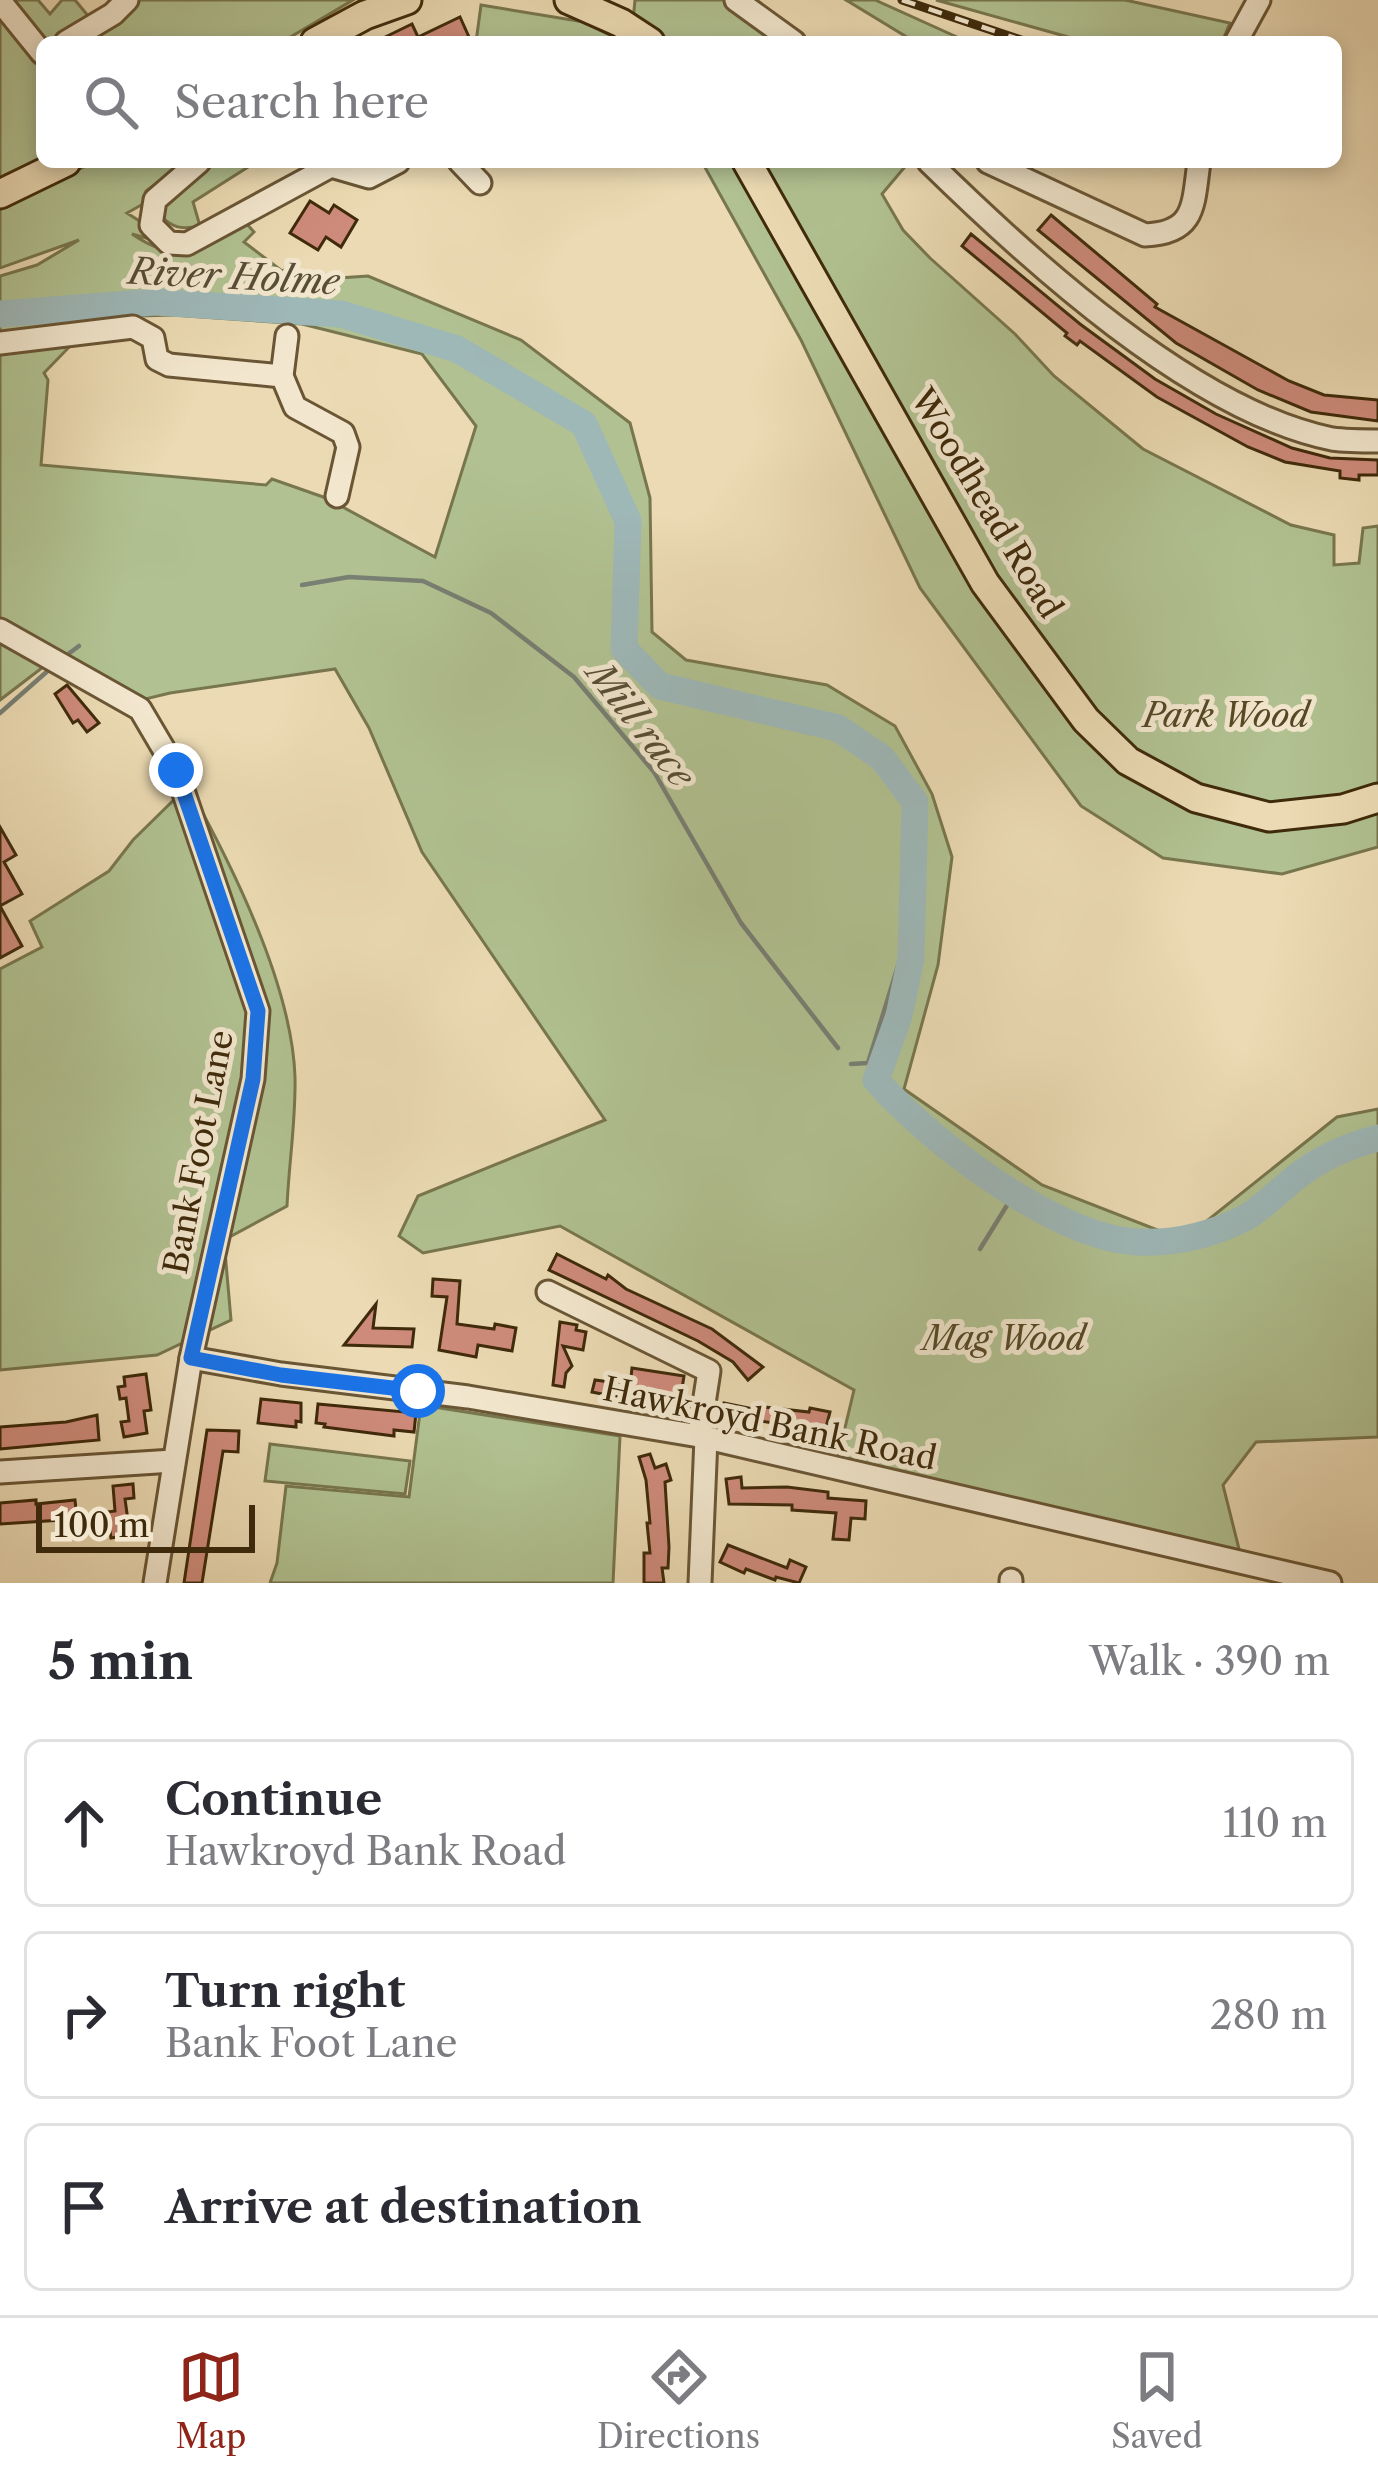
<!DOCTYPE html>
<meta charset="utf-8">
<style>
body{margin:0;font-family:"Libre Caslon Text",serif;background:#f2f2f3;color:#2b2b33}
.scale{position:absolute;left:36px;bottom:30px;width:219px;box-sizing:border-box;padding-left:12px;border:6px solid #3f2a0b;border-top:0;font-size:33px;line-height:42px;white-space:nowrap;color:#3f2a0b;-webkit-text-stroke:9px #f2e7ce;paint-order:stroke}
.stop{position:absolute;width:36px;height:36px;margin:-27px;border:9px solid #1a73e8;border-radius:50%;background:#fff}
.stop.end{background:#1a73e8;border-color:#fff;box-shadow:0 3px 12px #0008}
.list{margin:0;padding:0;list-style:none}
h2{display:flex;justify-content:space-between;align-items:center;height:156px;margin:0;padding:0 48px;font-size:51px}
h2 small{font-size:39px;font-weight:400;color:#7c7c81}
.list li{display:grid;grid-template-columns:78px 1fr auto;gap:36px;align-items:center;box-sizing:border-box;height:168px;margin:0 24px 24px;padding:0 24px;border:3px solid #e1e1e2;border-radius:18px}
.list b{display:block;font-size:45px;white-space:nowrap}
.list p{margin:0;font-size:39px;white-space:nowrap;color:#7c7c81}
.list em{font-size:39px;font-style:normal;color:#7c7c81}
.icon{flex:none;width:66px;height:66px;fill:none;stroke:currentColor;stroke-width:2;stroke-linecap:round;stroke-linejoin:round}
.map{position:relative;flex:none;width:1378px;height:1583px;overflow:hidden}
.search{position:absolute;background:#fff;box-shadow:0 6px 18px #0003;left:36px;right:36px;top:36px;height:132px;display:flex;align-items:center;gap:30px;box-sizing:border-box;padding:0 42px;border-radius:18px;color:#7c7c81;font-size:45px}
.sheet{height:732px;background:#fff}
nav{display:flex;justify-content:space-around;align-items:center;box-sizing:border-box;height:168px;border-top:3px solid #e1e1e2;background:#fff;font-size:33px;color:#7c7c81}
nav a{display:grid;justify-items:center;gap:6px}
nav .on{color:#8f2418}
.map>svg:first-child{display:block}
.green{fill:#b1c191;stroke:#78764e;stroke-width:3}
.lines{fill:none;stroke-linecap:round;stroke-linejoin:round}
.stream{stroke:#787f73;stroke-width:4.5}
.river{stroke:#9eb8b8;stroke-width:27}
.building{fill:#ce8b7b;stroke:#3f2a0b;stroke-width:3}
.minor-casing{stroke:#6a5635;stroke-width:27}
.major-casing{stroke:#3f2a0b;stroke-width:33}
.minor{stroke:#f2e7ce;stroke-width:21}
.major{stroke:#ebdab3;stroke-width:27}
.rail-casing{stroke:#3f2a0b;stroke-width:9}
.rail{stroke:#f2e7ce;stroke-width:4.5;stroke-dasharray:14;stroke-linecap:butt}
.route{stroke:#1a73e8;stroke-width:15}
.labels{text-anchor:middle;stroke-width:10;stroke-linejoin:round;paint-order:stroke}
.street-label{font-size:33px;fill:#3f2a0b;stroke:#f2e7ce}
.park-label{font-size:33px;font-style:italic;fill:#564826;stroke:#f2e7ce}
.water-label{font-size:36px;font-style:italic;fill:#574e36;stroke:#f2e7ce}
</style>
<div class="map">
<svg width="1378" height="1583" viewBox="0 0 1378 1583">
<rect width="100%" height="100%" fill="#ebdab3"/>
<filter id="stains"><feTurbulence type="fractalNoise" baseFrequency=".00167" numOctaves="4"/><feColorMatrix values="0 0 0 0 .2 0 0 0 0 .09 0 0 0 0 .02 0 0 0 .5 -.17"/></filter>
<radialGradient id="worn" r=".72"><stop offset=".6" stop-color="#630" stop-opacity="0"/><stop offset="1" stop-color="#630" stop-opacity=".3"/></radialGradient>
<!-- green -->
<g class="green">
<path d="M14,0H38L50,14L62,0H75L94,23L112,24L140,0H353L282,42H42V160L0,180V10L2,12Z"/>
<path d="M635,0H748L802,42H631Z"/>
<path d="M846,0H875L968,42H915Z"/>
<path d="M936,0H1125L1230,23L1222,42H1086Z"/>
<path d="M481,5L584,22L623,42H476Z"/>
<path d="M94,162H185L146,191L143,204L127,213L141,222L146,238L132,234C179,266 202,251 245,222L254,232L244,242L282,271L292,266L297,272L293,281L368,276L521,340L630,423L650,498L652,632L686,660L827,685L895,726L932,794L952,857L938,965L904,1089L1042,1185L1183,1240L1337,1117L1378,1109V1437L1256,1442L1223,1485L1240,1553L838,1457L854,1390L560,1226L423,1253L399,1236L418,1196L605,1120L422,852L369,728L335,669L170,693L145,699L135,711L47,664L0,700V354L74,342L44,373L48,380L41,465L266,485L272,479L326,498L435,557L476,426L422,354L302,324L172,315L107,317L0,334V276L37,265L79,240L0,268V208Z"/>
<path d="M206,162H256L193,202L200,226C180,230 172,228 158,213L162,200Z"/>
<path d="M702,162H909L882,194L903,230L930,258L1015,334L1054,376L1143,449L1291,525L1334,535V565L1359,563L1363,528L1378,526V847L1282,874L1163,858L1081,806L920,588L801,340Z"/>
<path d="M188,786C232,865 292,986 295,1077C296,1119 289,1163 287,1206L224,1240L231,1320L157,1355L0,1370V969L42,947L30,921L109,871L133,840Z"/>
<path d="M421,1405L620,1436L613,1583H270L277,1563L286,1486L409,1497Z"/>
<path d="M270,1444L410,1461L405,1494L265,1481Z"/>
</g>
<g class="lines">
<!-- stream -->
<g class="stream">
<path d="M302,585L349,577L423,581L491,613L574,677L654,772L741,923L838,1048"/>
<path d="M64,657L79,646"/>
<path d="M0,713L51,668"/>
<path d="M851,1064L868,1063L909,930"/>
<path d="M980,1249L1014,1194"/>
</g>
<!-- river -->
<path class="river" d="M0,314L155,302L341,314L457,349L584,424L628,521L624,649L660,686L838,728L882,758L915,802L911,958L899,1016L876,1080C928,1140 1057,1239 1138,1242C1177,1244 1211,1235 1245,1218C1266,1206 1283,1186 1303,1172C1325,1156 1351,1145 1378,1138"/>
</g>
<!-- building -->
<g class="building">
<path d="M460,17L469,37L459,42H375L412,24L418,37Z"/>
<path d="M310,201L329,213L334,205L357,220L341,247L326,237L318,250L290,233Z"/>
<path d="M1051,215L1157,304L1155,307L1289,381L1324,395L1378,400V421L1311,412L1258,390L1176,343L1038,230Z"/>
<path d="M971,234L1080,324L1155,379L1216,414L1292,448L1330,458L1378,460V475H1359V480L1340,478V471L1285,462L1248,447L1157,397L1080,341L1077,345L1065,336L1067,333L962,246Z"/>
<path d="M67,685L99,723L87,732L78,720L73,723L55,694Z"/>
<path d="M0,827L16,855L4,862L22,894L0,906L22,946L0,958Z"/>
<path d="M557,1254L606,1279L608,1275L626,1289L712,1329L763,1367L748,1380L733,1362L698,1341L549,1270Z"/>
<path d="M433,1279L460,1281L457,1324L494,1329L495,1324L516,1328L512,1351L478,1345L476,1357L439,1350L447,1297L432,1296Z"/>
<path d="M376,1304L373,1328L414,1329L412,1347L344,1345Z"/>
<path d="M560,1322L577,1325L576,1330L586,1332L583,1350L563,1346L572,1366L566,1373L564,1387L553,1385Z"/>
<path d="M632,1368L684,1376L680,1401L619,1387L617,1397L592,1392L595,1380L610,1382L611,1374L631,1377Z"/>
<path d="M146,1374L151,1410L144,1411L147,1433L124,1437L121,1422L129,1421L126,1398L120,1399L118,1387L125,1386L124,1377Z"/>
<path d="M261,1399L301,1403V1422L296,1421V1427L258,1423Z"/>
<path d="M724,1403L763,1411L764,1407L809,1412L810,1408L830,1412L825,1431L722,1415Z"/>
<path d="M318,1404L416,1413L414,1432L394,1430V1436L324,1427L325,1424L316,1423Z"/>
<path d="M97,1415L99,1440L0,1449V1427L66,1422Z"/>
<path d="M207,1430L239,1431L238,1452L223,1451L202,1583H184Z"/>
<path d="M650,1454L655,1468L666,1464L671,1480L665,1482L669,1547L668,1568H662L664,1583H644V1553H650L647,1523H650L646,1480L639,1457Z"/>
<path d="M741,1477L742,1488L787,1487L828,1492V1498L866,1501L865,1519L851,1518L849,1540L833,1539L836,1513L792,1510V1505L729,1504L726,1479Z"/>
<path d="M133,1484L134,1498L125,1499L130,1535L111,1538L107,1512L115,1511L113,1486Z"/>
<path d="M36,1500V1504L75,1500L77,1519L0,1524V1503Z"/>
<path d="M728,1545L787,1568L790,1560L806,1567L799,1583L776,1577L775,1580L746,1569L744,1573L720,1562Z"/>
</g>
<g class="lines">
<defs>
<g id="minor">
<path d="M736,0L794,42"/>
<path d="M0,1L42,53"/>
<path d="M66,42L113,14L127,0"/>
<path d="M1236,42L1259,0"/>
<path d="M199,162L155,200L151,225L169,243L187,244L331,166L369,177L398,162"/>
<path d="M460,162L480,183"/>
<path d="M929,162C1028,259 1193,411 1332,439C1347,441 1363,441 1378,441"/>
<path d="M988,162L1145,235C1196,233 1193,205 1199,162"/>
<path d="M0,343L133,327L153,338L157,359L169,365L282,376L295,407L343,433L348,447L337,496"/>
<path d="M282,376L287,336"/>
<path d="M0,630L140,709L176,770L258,1011L253,1079L191,1358L155,1583"/>
<path d="M548,1292L709,1371L699,1436"/>
<path d="M191,1358L281,1374L468,1397L699,1436L1330,1583"/>
<path d="M0,1472L173,1461"/>
<path d="M1011,1580V1583"/>
<path d="M700,1583L706,1438"/>
</g>
<g id="major">
<path d="M569,0L621,23L650,42"/>
<path d="M315,42L365,15L407,0"/>
<path d="M747,162L985,583L1086,720L1128,761L1196,798L1269,817L1343,809L1378,798"/>
<path d="M0,194L66,162"/>
</g>
</defs>
<!-- minor casing -->
<use href="#minor" class="minor-casing"/>
<!-- major casing -->
<use href="#major" class="major-casing"/>
<!-- minor -->
<use href="#minor" class="minor"/>
<!-- major -->
<use href="#major" class="major"/>
<defs>
<path id="rail" d="M902,0L1027,42"/>
</defs>
<!-- rail casing -->
<use href="#rail" class="rail-casing"/>
<!-- rail -->
<use href="#rail" class="rail"/>
</g>
<g class="lines">
<!-- route -->
<path class="route" d="M176,770L258,1011L253,1079L191,1358L281,1375L418,1391"/>
</g>
<g class="labels">
<!-- street labels -->
<g class="street-label">
<text transform="translate(987 503) rotate(59)" y="12">Woodhead Road</text>
<text transform="translate(198 1152) rotate(-79)" y="12">Bank Foot Lane</text>
<text transform="translate(770 1423) rotate(12)" y="12">Hawkroyd Bank Road</text>
</g>
<!-- park labels -->
<g class="park-label">
<text x="1226" y="727">Park Wood</text>
<text x="1004" y="1350">Mag Wood</text>
</g>
<!-- water labels -->
<g class="water-label">
<text transform="translate(234 276) rotate(3)" y="13">River Holme</text>
<text transform="translate(641 724) rotate(52)" y="13">Mill race</text>
</g>
</g>
<rect width="100%" height="100%" filter="url(#stains)"/>
<rect width="100%" height="100%" fill="url(#worn)"/>
</svg>
<div class="scale">100 m</div>
<div class="stop" style="left:418px;top:1391px"></div>
<div class="stop end" style="left:176px;top:770px"></div>
<div class="search"><svg class="icon" aria-label="search" viewBox="0 0 24 24"><circle cx="10" cy="10" r="6"/><path d="M15 15l6 6"/></svg>Search here</div>
</div>
<section class="sheet">
<h2>5 min<small>Walk · 390 m</small></h2>
<ul class="list">
<li><svg class="icon" aria-label="ahead" viewBox="0 0 24 24"><path d="M12 20V5M6 11l6-6 6 6"/></svg><div><b>Continue</b><p>Hawkroyd Bank Road</p></div><em>110 m</em></li>
<li><svg class="icon" aria-label="right" viewBox="0 0 24 24"><path d="M7 20v-9h11M14 6l5 5-5 5"/></svg><div><b>Turn right</b><p>Bank Foot Lane</p></div><em>280 m</em></li>
<li><svg class="icon" aria-label="arrive" viewBox="0 0 24 24"><path d="M6 21V4h12l-3 4 3 4H6"/></svg><div><b>Arrive at destination</b></div></li>
</ul>
</section>
<nav>
<a class="on"><svg class="icon" aria-label="map" viewBox="0 0 24 24"><path d="M3 6l6-2 6 2 6-2v14l-6 2-6-2-6 2zM9 4v14M15 6v14"/></svg>Map</a>
<a><svg class="icon" aria-label="directions" viewBox="0 0 24 24"><path d="M12 3l9 9-9 9-9-9zM9 14v-3h6M13 9l2 2-2 2"/></svg>Directions</a>
<a><svg class="icon" aria-label="saved" viewBox="0 0 24 24"><path d="M7 4h10v16l-5-4-5 4z"/></svg>Saved</a>
</nav>
